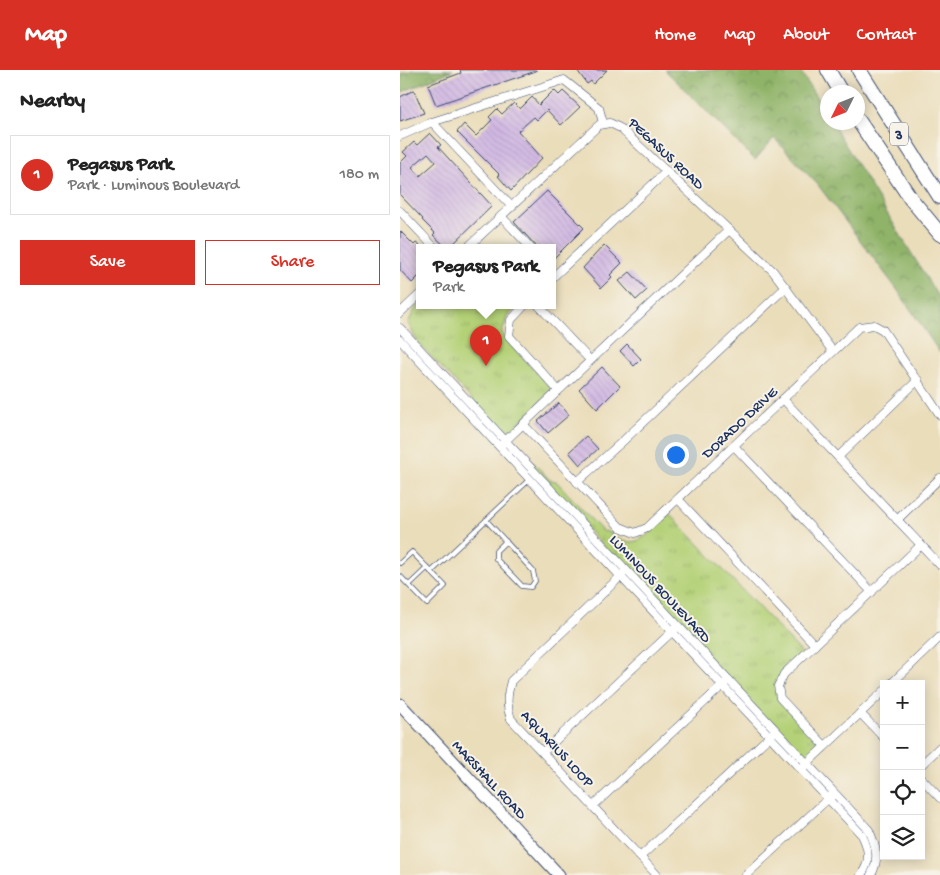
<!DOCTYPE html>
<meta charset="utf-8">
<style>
body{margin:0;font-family:"Gochi Hand",sans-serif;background:#f2f2f2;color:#222}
.controls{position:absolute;right:15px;bottom:15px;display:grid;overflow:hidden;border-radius:0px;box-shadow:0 2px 12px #0003}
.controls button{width:45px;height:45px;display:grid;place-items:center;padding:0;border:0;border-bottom:1px solid #e0e0e0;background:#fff;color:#222;font:25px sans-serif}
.compass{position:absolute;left:420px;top:15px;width:45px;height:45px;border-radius:50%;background:#fff;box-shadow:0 2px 12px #0003;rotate:227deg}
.you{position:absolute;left:275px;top:384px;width:18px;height:18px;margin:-12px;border:4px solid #fff;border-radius:50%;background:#1a73e8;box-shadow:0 0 0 8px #1a73e833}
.badge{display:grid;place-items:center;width:32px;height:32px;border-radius:50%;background:#d93025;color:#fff;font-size:16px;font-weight:700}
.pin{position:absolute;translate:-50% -41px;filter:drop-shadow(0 1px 2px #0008)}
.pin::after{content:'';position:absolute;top:26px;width:18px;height:15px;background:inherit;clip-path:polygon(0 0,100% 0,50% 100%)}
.popup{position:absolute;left:16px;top:174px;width:140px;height:65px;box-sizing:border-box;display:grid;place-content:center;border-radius:0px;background:#fff;filter:drop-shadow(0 1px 4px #0005);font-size:16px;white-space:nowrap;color:#767676}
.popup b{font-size:19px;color:#222}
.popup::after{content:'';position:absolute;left:50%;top:100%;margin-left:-10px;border:10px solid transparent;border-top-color:#fff}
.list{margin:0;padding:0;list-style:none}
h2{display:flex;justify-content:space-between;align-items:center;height:65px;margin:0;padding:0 20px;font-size:21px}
h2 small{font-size:16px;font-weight:400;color:#767676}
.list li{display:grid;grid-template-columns:32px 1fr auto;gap:15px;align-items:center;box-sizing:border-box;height:80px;margin:0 10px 10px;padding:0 10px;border:1px solid #e0e0e0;border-radius:0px}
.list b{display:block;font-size:19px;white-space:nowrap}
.list p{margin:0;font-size:16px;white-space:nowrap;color:#767676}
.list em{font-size:16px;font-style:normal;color:#767676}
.actions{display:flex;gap:10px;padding:15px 20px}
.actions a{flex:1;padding:11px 0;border:1px solid #d93025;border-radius:0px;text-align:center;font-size:18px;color:#d93025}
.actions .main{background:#d93025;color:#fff}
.icon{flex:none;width:28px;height:28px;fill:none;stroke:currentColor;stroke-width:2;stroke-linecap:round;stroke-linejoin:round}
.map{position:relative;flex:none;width:540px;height:805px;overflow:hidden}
header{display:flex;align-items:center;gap:30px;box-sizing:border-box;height:70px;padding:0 25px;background:#d93025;color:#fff}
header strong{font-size:24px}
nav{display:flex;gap:28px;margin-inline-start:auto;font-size:18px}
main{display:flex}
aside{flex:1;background:#fff}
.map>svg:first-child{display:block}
.forest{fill:url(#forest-crowns);stroke:#557163}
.park{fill:url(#park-tufts);stroke:#68806a}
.building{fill:url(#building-back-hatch);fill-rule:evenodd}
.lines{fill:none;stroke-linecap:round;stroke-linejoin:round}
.lane-casing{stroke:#3a496c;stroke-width:5.5}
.street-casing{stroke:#3a496c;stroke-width:9}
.secondary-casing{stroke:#3a496c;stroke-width:13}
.highway-casing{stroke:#3a496c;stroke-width:16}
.lane{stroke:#fff;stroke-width:4}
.street{stroke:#fff;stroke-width:8}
.secondary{stroke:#fff;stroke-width:11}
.highway{stroke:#fff;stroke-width:14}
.labels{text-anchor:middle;stroke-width:4;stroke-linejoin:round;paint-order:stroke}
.shield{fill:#f7f3e8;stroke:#5d6a87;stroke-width:1}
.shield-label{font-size:14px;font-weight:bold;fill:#1b2f5e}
.street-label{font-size:15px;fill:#1b2f5e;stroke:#f7f3e8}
</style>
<header>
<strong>Map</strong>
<nav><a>Home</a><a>Map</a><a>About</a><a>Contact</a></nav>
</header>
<main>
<aside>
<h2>Nearby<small></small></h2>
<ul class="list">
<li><span class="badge">1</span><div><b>Pegasus Park</b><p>Park · Luminous Boulevard</p></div><em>180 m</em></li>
</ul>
<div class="actions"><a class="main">Save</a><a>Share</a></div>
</aside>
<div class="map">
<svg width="540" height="805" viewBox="0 0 540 805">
<defs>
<pattern id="forest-crowns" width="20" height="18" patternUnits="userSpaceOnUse" patternTransform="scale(1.25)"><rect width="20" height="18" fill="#8fb368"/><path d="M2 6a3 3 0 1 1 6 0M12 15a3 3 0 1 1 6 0" fill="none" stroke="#749259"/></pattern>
<pattern id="park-tufts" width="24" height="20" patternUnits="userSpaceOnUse" patternTransform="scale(1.25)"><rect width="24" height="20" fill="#b4d177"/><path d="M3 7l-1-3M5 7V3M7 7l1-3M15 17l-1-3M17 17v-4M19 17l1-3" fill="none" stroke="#9ab469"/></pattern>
<pattern id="building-back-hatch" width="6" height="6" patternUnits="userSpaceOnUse" patternTransform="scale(1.25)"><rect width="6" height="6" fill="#d1b8e3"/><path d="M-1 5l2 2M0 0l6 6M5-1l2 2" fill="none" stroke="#b39ec5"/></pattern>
</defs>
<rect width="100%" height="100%" fill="#f7f3e8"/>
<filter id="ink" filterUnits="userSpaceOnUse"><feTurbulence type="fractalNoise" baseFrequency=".02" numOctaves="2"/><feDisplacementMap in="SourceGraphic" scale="10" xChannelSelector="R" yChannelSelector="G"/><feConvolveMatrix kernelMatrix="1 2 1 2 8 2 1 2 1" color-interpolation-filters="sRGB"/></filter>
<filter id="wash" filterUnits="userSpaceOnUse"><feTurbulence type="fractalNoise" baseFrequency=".0096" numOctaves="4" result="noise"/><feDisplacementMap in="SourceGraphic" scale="20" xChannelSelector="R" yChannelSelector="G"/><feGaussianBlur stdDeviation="1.12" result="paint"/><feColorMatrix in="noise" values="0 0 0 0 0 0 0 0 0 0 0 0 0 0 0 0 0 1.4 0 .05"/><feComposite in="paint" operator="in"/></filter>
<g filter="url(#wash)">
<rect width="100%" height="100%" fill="#eaddba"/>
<!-- forest -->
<g class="forest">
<path d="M14,0H53L0,23V4Z"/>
<path d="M265,0H400L427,45L428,52L432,53L540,230V283L496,218L418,115L374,68L355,90Z"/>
</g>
<!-- park -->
<g class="park">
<path d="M20,230V235H115L117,237L107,247L102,262L107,271L153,320L106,365L18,273L8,253Z"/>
<path d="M113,371L150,410L156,411L203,462L206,461C211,464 218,469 223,471C242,477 257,455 270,444L404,585L378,616L380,628L424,675L406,693L109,375Z"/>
</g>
<g id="blocks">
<!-- building -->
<g class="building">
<path d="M60,0H136V1L36,35L28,15L61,3Z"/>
<path d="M177,0H207L193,14L191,11L187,14Z"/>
<path d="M14,20L24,43L0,51V27Z"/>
<path d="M154,20L159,25L163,21L180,37L161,55L147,40L137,50L134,47L118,61L142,88L111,121L98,106L100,105L57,62L64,54L76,66L92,50L89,47L97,39L102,44L114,33L120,39L132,27L139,35Z"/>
<path d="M30,63L41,75L38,77L92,136L50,177H46L33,165L35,163L22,150L23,149L0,125V93L7,86L3,82L14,72L17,75ZM28,83L36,92L20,106L12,97Z"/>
<path d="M147,121L184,158L152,190V177H137L114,152Z"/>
<path d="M0,161L14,175L16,173L20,176V205L12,213L0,200Z"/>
<path d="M204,175L222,193L210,205L212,207L201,218L183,198Z"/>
<path d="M230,202L247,220L236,230L219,211Z"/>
<path d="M227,274L241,289L234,296L220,281Z"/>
<path d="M202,297L220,316L197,339L179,319Z"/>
<path d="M159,333L169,345L148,363L138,351Z"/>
<path d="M186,366L198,379L180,395L169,382Z"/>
</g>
</g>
</g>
<g filter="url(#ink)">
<use href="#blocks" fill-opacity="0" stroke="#3a496c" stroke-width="1"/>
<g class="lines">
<defs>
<g id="lane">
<path d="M86,450L133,501L135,511L131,517L122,516L96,489V481L106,471"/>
<path d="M0,493L12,482L45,516L27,534L0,506"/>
<path d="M31,502L131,408"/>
<path d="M9,515L27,498"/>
</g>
<g id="street">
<path d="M32,52L112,137"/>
<path d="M0,66L32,52L164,10L199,38L203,53"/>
<path d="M0,141L34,177"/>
<path d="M101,146L130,177"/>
<path d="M68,177L199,55L210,53L220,58L373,201L431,279"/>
<path d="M152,208L267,101"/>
<path d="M125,235L111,250L109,266L158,320"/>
<path d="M138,235L190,290"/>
<path d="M0,243L20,224"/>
<path d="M0,258L469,760C476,776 480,789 471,805"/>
<path d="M0,270L462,765C469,779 471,792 461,805"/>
<path d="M383,329L540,495"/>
<path d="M123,354L220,457L235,463L247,458L459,257L474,255L483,260L540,345"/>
<path d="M103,373L329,160"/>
<path d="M334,376L472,522"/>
<path d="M438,387L518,310"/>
<path d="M177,412L223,371L386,217"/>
<path d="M278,429L415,575"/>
<path d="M497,450L540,408"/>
<path d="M223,504L111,611C107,625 106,636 111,649L257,805"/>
<path d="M491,614L540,567"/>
<path d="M460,643L484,668"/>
<path d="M424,675L380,628L378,616L384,604L521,475"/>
<path d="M143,682L275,559"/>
<path d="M521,695L540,677"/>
<path d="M404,696L484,621"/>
<path d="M521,708L540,728"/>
<path d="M193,736L325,613"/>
<path d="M240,787L372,664"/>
<path d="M346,805L431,726"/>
</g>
<path id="secondary" d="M0,634L159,805"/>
<g id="highway">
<path d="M428,0L441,22"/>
<path d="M459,0L540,127"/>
<path d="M458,50L511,129L540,164"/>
</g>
</defs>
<!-- lane casing -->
<use href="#lane" class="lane-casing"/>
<!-- street casing -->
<use href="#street" class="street-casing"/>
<!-- secondary casing -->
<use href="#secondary" class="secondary-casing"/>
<!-- highway casing -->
<use href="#highway" class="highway-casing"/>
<!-- lane -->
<use href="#lane" class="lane"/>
<!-- street -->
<use href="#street" class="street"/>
<!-- secondary -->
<use href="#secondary" class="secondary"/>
<!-- highway -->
<use href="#highway" class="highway"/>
</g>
</g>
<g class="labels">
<!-- shield labels -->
<rect class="shield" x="490" y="52.5" width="18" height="23" rx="4"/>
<g class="shield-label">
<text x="499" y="69">3</text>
</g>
<!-- street labels -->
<g class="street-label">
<text transform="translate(267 83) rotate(43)" y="5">PEGASUS ROAD</text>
<text transform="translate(339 352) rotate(-43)" y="5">DORADO DRIVE</text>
<text transform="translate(261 518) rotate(47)" y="5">LUMINOUS BOULEVARD</text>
<text transform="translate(158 678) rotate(47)" y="5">AQUARIUS LOOP</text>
<text transform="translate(90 709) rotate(47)" y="5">MARSHALL ROAD</text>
</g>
</g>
</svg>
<div class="controls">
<button>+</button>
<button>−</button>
<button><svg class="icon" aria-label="locate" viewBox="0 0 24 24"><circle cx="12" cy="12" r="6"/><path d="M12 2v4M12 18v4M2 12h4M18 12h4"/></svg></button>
<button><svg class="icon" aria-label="layers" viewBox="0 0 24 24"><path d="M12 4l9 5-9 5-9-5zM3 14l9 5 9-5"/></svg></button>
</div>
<svg class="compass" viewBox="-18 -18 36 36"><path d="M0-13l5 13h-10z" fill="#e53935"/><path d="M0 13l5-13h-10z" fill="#767676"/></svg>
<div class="you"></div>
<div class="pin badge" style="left:86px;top:296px">1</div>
<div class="popup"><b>Pegasus Park</b>Park</div>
</div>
</main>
